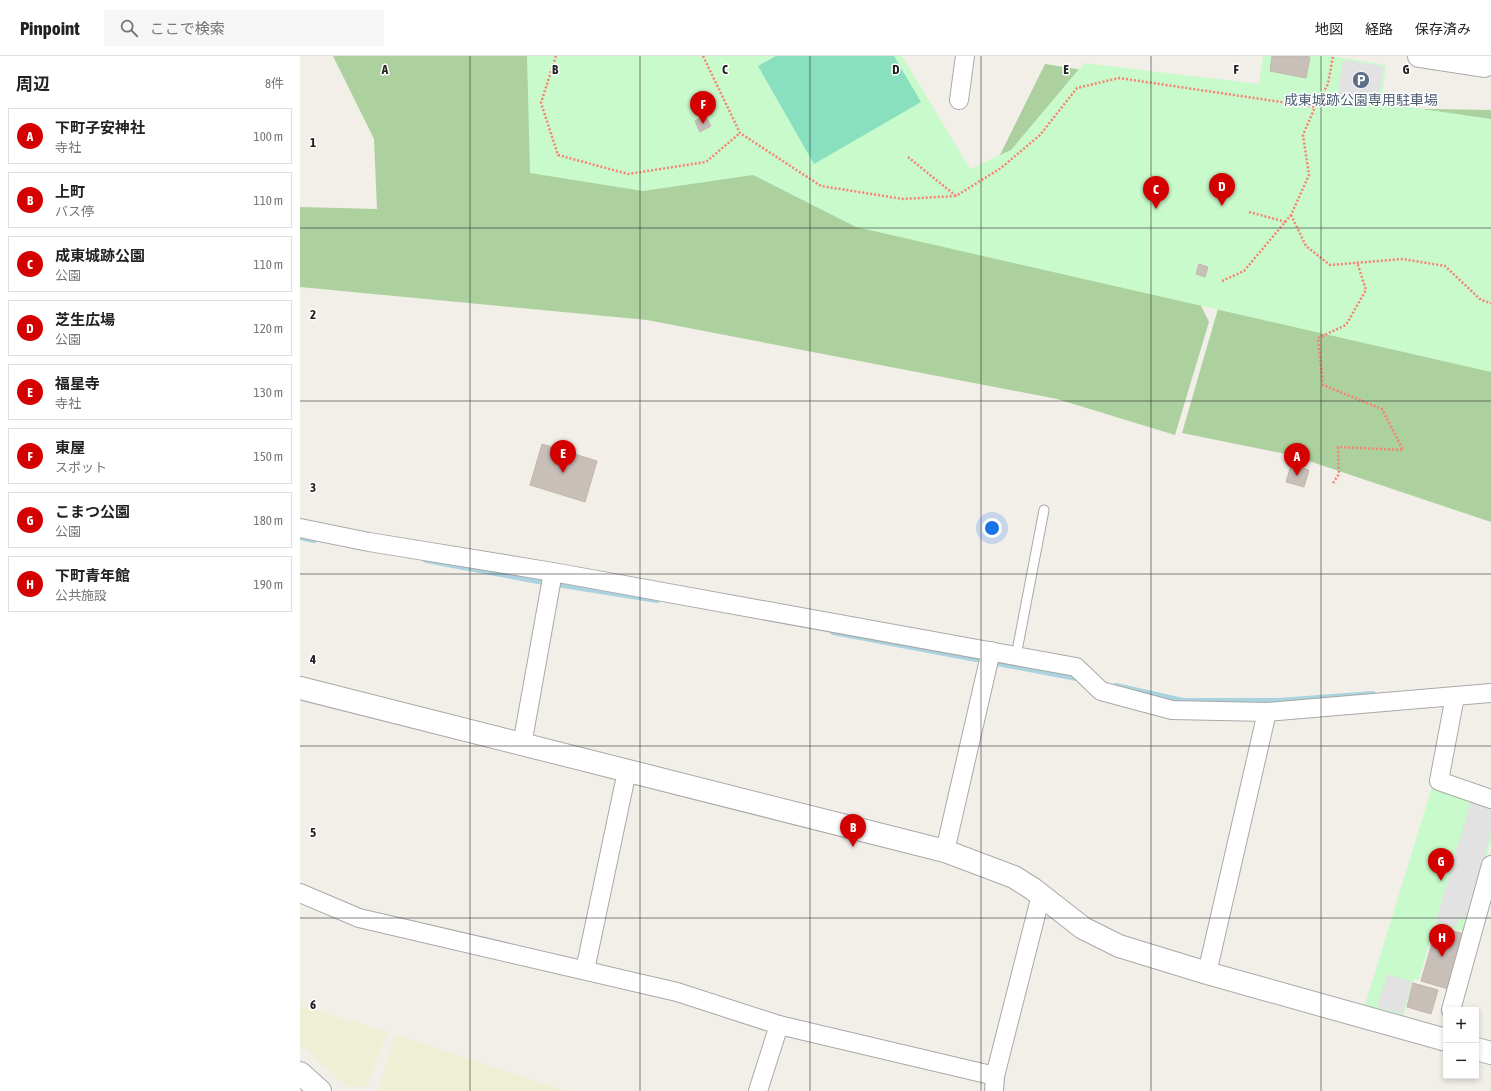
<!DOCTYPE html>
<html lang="ja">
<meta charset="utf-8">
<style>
body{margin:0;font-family:"Asap Condensed","Noto Sans JP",sans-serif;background:#f6f6f6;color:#222}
.controls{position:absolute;right:12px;bottom:12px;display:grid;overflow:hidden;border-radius:0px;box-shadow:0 2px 6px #0003}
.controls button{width:36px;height:36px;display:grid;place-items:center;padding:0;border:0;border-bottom:1px solid #e0e0e0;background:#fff;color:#222;font:20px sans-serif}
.you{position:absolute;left:692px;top:472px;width:14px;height:14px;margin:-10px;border:3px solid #fff;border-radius:50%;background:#1a73e8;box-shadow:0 0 0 6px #1a73e833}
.badge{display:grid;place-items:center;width:26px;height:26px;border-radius:50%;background:#d40000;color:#fff;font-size:13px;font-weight:700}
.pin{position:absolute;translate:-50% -33px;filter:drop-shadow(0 1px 2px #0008)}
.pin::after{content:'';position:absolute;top:21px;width:14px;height:12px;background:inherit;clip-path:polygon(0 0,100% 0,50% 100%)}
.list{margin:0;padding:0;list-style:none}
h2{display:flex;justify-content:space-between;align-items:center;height:52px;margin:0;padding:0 16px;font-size:17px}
h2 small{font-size:13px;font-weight:400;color:#767676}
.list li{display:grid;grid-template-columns:26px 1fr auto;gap:12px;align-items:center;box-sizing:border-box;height:56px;margin:0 8px 8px;padding:0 8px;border:1px solid #e0e0e0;border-radius:0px}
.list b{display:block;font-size:15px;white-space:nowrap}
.list p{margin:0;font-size:13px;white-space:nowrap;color:#767676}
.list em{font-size:13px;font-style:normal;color:#767676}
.icon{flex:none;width:22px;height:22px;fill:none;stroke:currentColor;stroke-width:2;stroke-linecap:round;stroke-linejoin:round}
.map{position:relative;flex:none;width:1191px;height:1035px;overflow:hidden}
header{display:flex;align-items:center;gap:24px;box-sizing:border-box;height:56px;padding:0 20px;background:#fff;border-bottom:1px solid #e0e0e0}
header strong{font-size:19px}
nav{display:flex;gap:22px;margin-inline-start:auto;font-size:14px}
.search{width:280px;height:36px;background:#f6f6f6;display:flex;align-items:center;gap:10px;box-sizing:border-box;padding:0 14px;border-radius:0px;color:#767676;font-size:15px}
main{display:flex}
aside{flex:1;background:#fff}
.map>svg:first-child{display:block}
.farmland{fill:#eef0d5}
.forest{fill:#add19e}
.park{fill:#c8facc}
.pitch{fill:#88e0be}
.parking{fill:#e2e2e2}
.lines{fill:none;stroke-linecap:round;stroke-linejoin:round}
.stream{stroke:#aad3df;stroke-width:6}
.building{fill:#c7bfb8;stroke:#c4b6ab}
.service-casing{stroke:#a9a9a9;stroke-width:11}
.minor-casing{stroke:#a9a9a9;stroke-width:20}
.tertiary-casing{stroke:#a9a9a9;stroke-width:24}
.path{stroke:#fa8072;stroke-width:2.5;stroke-dasharray:2 2;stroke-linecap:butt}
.service{stroke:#fff;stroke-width:9}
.minor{stroke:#fff;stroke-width:18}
.tertiary{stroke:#fff;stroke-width:22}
.grid{fill:none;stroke:#222;stroke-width:1;stroke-opacity:0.55}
.labels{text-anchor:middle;stroke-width:3;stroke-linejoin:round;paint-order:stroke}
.service-label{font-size:14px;fill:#4e5e75;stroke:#fff}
.grid-label{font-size:13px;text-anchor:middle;font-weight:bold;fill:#222;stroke:#fff;stroke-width:3;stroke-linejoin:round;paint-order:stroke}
</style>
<header>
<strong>Pinpoint</strong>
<div class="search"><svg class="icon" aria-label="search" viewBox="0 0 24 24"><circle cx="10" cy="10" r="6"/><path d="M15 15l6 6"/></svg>ここで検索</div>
<nav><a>地図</a><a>経路</a><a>保存済み</a></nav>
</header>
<main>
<aside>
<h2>周辺<small>8件</small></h2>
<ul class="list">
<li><span class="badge">A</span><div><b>下町子安神社</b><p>寺社</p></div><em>100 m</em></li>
<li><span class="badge">B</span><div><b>上町</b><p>バス停</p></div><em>110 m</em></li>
<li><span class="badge">C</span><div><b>成東城跡公園</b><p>公園</p></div><em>110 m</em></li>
<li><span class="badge">D</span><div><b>芝生広場</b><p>公園</p></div><em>120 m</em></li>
<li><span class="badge">E</span><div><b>福星寺</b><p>寺社</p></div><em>130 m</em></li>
<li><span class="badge">F</span><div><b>東屋</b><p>スポット</p></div><em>150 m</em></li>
<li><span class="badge">G</span><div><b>こまつ公園</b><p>公園</p></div><em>180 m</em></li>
<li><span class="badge">H</span><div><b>下町青年館</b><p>公共施設</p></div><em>190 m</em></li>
</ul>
</aside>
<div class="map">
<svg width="1191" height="1035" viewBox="0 0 1191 1035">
<rect width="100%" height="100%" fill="#f2efe9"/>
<!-- farmland -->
<g class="farmland">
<path d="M0,949L87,976L67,1031H48L0,988Z"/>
<path d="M95,978L268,1035H78Z"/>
</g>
<!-- forest -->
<path class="forest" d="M33,0H466L510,120L690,119L745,8L1015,51L1191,54V466L991,399L882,377L966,87L887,220L909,266L875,379L757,343L347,264L0,231V151L77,153L74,83Z"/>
<!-- park -->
<g class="park">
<path d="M227,0H602L670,113L711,94L784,7L959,28L963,0H1030L1086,9L1081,47L1191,63V316L556,171L453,119L343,135L230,117Z"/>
<path d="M1132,731L1191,750V784L1165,876L1135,867L1119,924L1114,923L1103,961L1065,949Z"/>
</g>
<!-- pitch -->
<path class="pitch" d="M476,0H594L621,46L514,108L458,10Z"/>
<!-- parking -->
<g class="parking">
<path d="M1043,4L1084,10L1078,45L1038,39Z"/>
<path d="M1171,744L1191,750V777L1165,864L1159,862L1156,871L1136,865Z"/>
<path d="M1087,918L1112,926L1102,958L1077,951Z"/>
</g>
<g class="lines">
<!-- stream -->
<g class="stream">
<path d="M0,481L14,484"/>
<path d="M126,504L238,525L357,544"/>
<path d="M533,576L782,623"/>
<path d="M816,630L883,645H979L1073,638"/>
</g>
</g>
<!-- building -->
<g class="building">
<path d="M972,0H1002L1010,1L1006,22L970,15Z"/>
<path d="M405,59L411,70L400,76L395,65Z"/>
<path d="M899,208L908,211L905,221L896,218Z"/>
<path d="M242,388L297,405L285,446L230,429Z"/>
<path d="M991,409L1009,414L1004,431L986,426Z"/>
<path d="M1137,870L1164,878L1148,933L1121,925Z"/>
<path d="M1113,927L1138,934L1131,958L1107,951Z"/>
</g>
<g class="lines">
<defs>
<path id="service" d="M716,600L744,454"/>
<g id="minor">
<path d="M659,44L665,0"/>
<path d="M0,472L69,486L253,516L776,611L801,635L872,654L967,656L1191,637"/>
<path d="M1155,640L1139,725L1191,743"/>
<path d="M222,689L253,516"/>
<path d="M645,795L691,595"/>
<path d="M0,837L59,862L377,936L479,969L695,1020"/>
<path d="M285,914L327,715"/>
<path d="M907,917L967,656"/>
<path d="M1151,954L1191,809"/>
<path d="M458,1035L479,969"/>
<path d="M694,1035L695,1020L741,839"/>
</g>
<g id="tertiary">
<path d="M1119,0L1184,10L1191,7"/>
<path d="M0,632L645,795L714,821L733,833L783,872L819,890L907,917L1146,984"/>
<path d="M1176,993L1191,997"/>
<path d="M0,1017L20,1035"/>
</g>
</defs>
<!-- service casing -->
<use href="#service" class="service-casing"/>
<!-- minor casing -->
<use href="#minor" class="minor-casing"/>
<!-- tertiary casing -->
<use href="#tertiary" class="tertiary-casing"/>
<!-- path -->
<g class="path">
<path d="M256,0L241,47L258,99L328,118L406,106L440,77"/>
<path d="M403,0L440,77L521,130L603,143L655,140"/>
<path d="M608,101L656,140L701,112L740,79L777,32L819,22L1015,51"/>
<path d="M949,156L986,166"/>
<path d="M991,159L1006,190L1030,209L1103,203L1145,210L1181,244L1191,247"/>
<path d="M922,225L944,215L991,159L1009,119L1003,79L1015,51L1028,28L1033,0"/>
<path d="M1033,427L1039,418L1038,391L1103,394L1082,353L1023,329L1018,282L1046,269L1066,234L1057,206"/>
</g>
<!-- service -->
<use href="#service" class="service"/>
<!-- minor -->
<use href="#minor" class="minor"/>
<!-- tertiary -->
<use href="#tertiary" class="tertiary"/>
</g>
<!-- grid -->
<path class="grid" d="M170,0V1035M340,0V1035M510,0V1035M681,0V1035M851,0V1035M1021,0V1035M0,172H1191M0,345H1191M0,518H1191M0,690H1191M0,862H1191"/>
<!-- icons -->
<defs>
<symbol id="parking-disc" viewBox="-11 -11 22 22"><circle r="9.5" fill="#5c6f8a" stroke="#fff"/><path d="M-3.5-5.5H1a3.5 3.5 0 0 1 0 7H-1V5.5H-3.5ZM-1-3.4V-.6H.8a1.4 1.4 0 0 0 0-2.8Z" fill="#fff"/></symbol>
</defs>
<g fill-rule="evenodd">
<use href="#parking-disc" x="1051" y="14" width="20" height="20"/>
</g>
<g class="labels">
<!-- service labels -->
<g class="service-label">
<text x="1061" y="49">成東城跡公園専用駐車場</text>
</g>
</g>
<g class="grid-label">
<text x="85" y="18">A</text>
<text x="255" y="18">B</text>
<text x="425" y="18">C</text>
<text x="596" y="18">D</text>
<text x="766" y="18">E</text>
<text x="936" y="18">F</text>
<text x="1106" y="18">G</text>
<text x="13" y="91">1</text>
<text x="13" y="263">2</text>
<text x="13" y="436">3</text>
<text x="13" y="608">4</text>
<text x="13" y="781">5</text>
<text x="13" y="953">6</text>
</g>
</svg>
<div class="controls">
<button>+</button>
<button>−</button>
</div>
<div class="you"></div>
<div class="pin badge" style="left:997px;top:420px">A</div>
<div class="pin badge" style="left:553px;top:791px">B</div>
<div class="pin badge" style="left:856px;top:153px">C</div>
<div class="pin badge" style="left:922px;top:150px">D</div>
<div class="pin badge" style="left:263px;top:417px">E</div>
<div class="pin badge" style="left:403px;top:68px">F</div>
<div class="pin badge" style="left:1141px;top:825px">G</div>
<div class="pin badge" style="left:1142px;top:901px">H</div>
</div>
</main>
